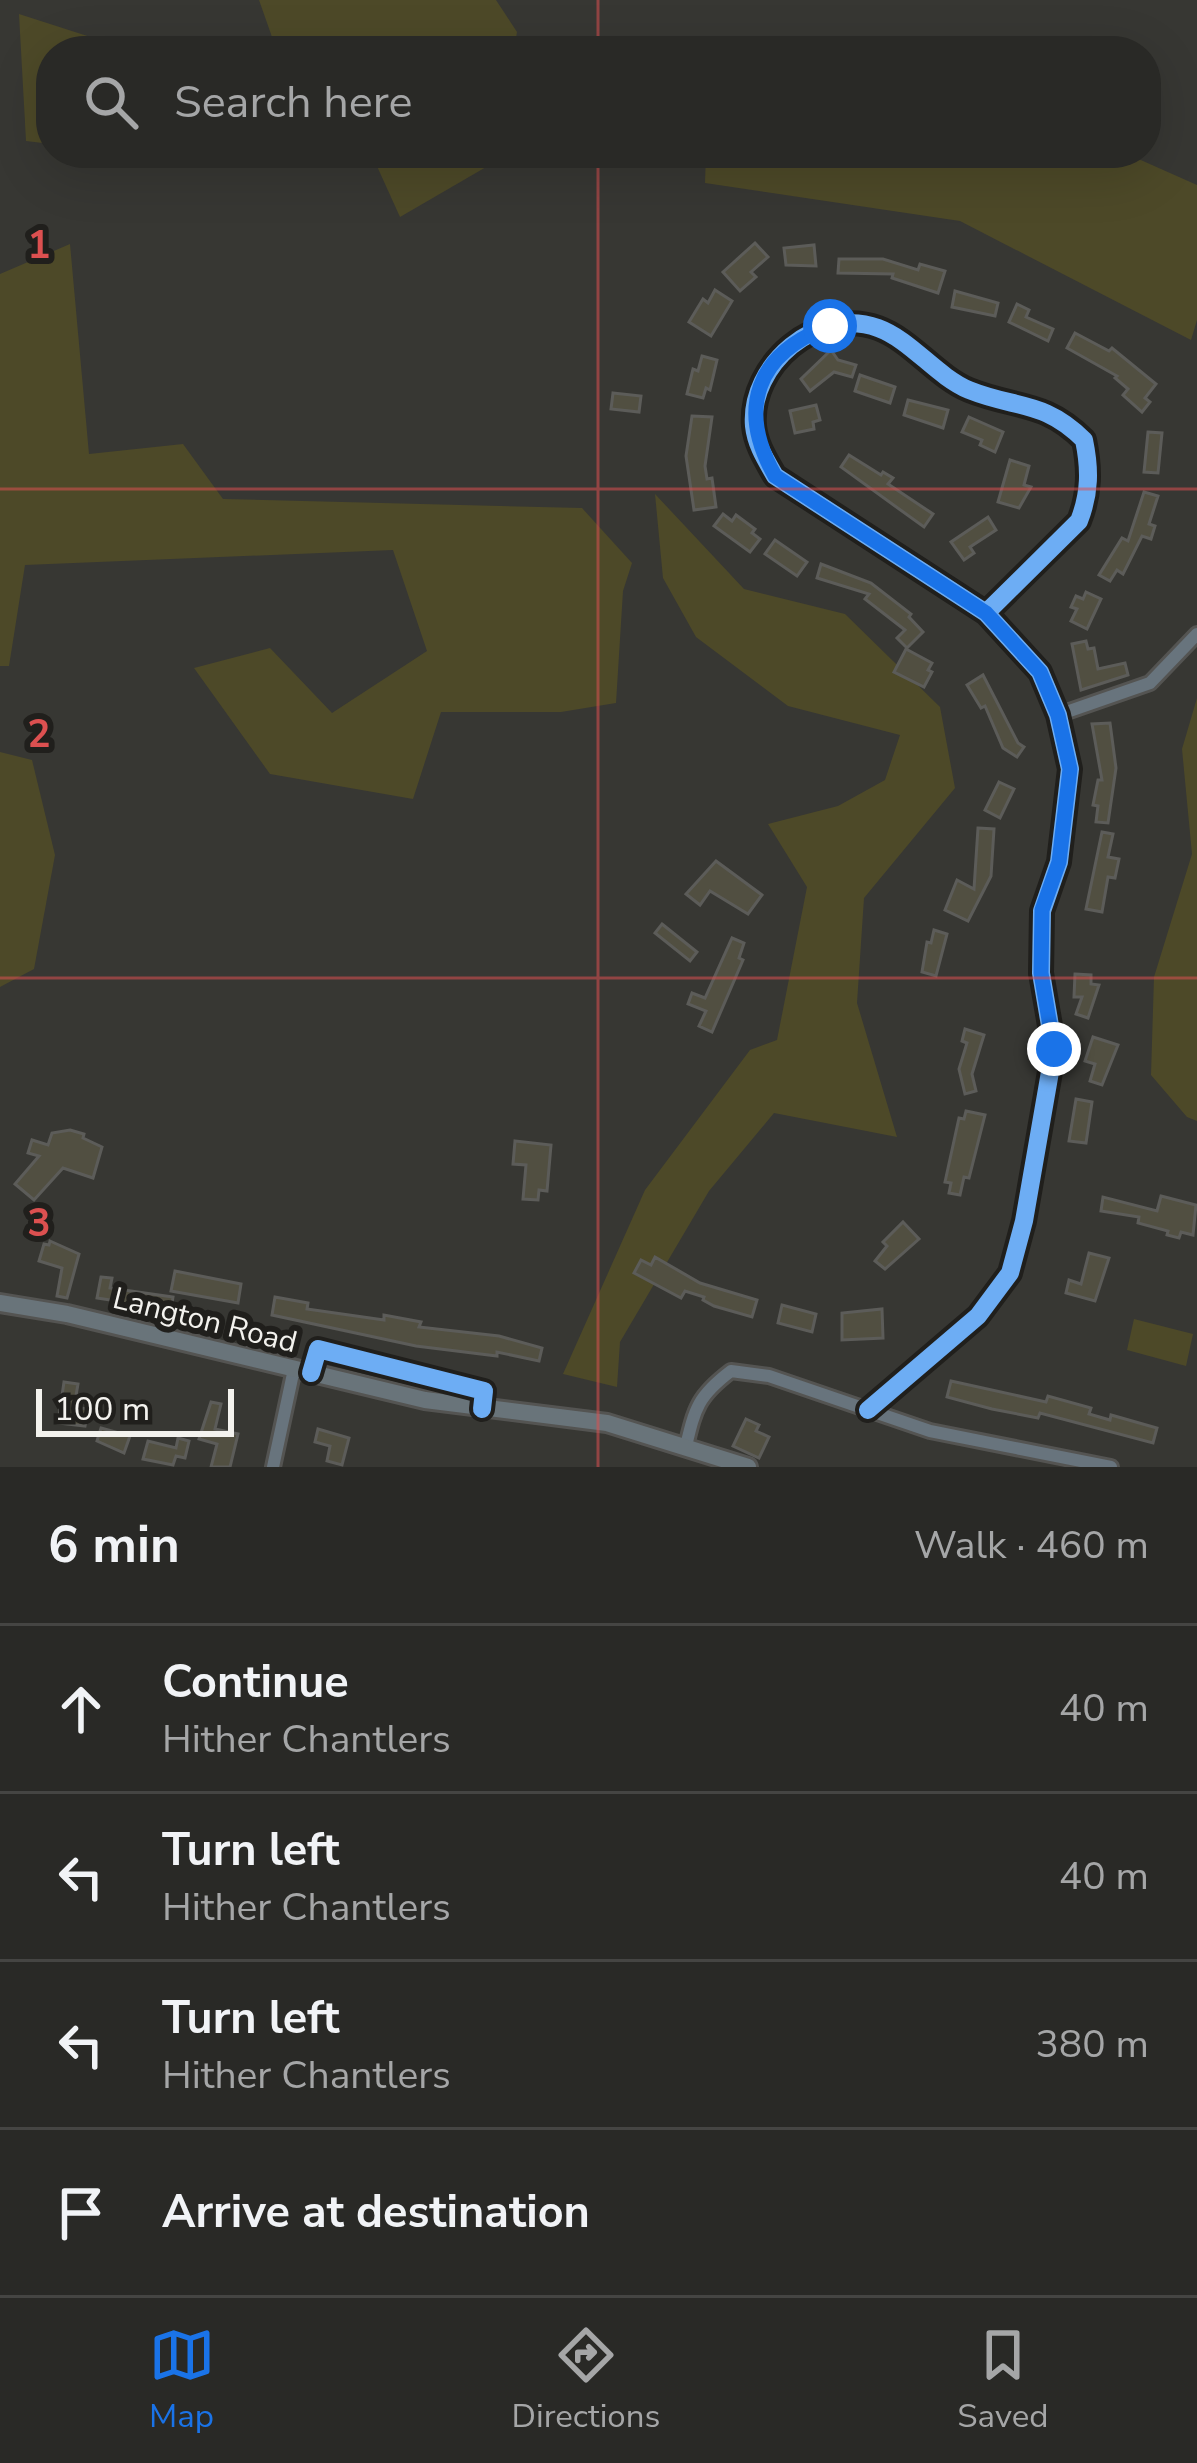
<!DOCTYPE html>
<meta charset="utf-8">
<style>
body{margin:0;font-family:"Nunito Sans",sans-serif;background:#353532;color:#f1f3f6}
.scale{position:absolute;left:36px;bottom:30px;width:198px;box-sizing:border-box;padding-left:12px;border:6px solid #f3f2ee;border-top:0;font-size:33px;line-height:42px;white-space:nowrap;color:#f3f2ee;-webkit-text-stroke:9px #201f1c;paint-order:stroke}
.stop{position:absolute;width:36px;height:36px;margin:-27px;border:9px solid #1a73e8;border-radius:50%;background:#fff}
.stop.end{background:#1a73e8;border-color:#fff;box-shadow:0 3px 12px #0008}
.list{margin:0;padding:0;list-style:none}
h2{display:flex;justify-content:space-between;align-items:center;height:156px;margin:0;padding:0 48px;font-size:51px}
h2 small{font-size:39px;font-weight:400;color:#a5a6a7}
.list li{display:grid;grid-template-columns:78px 1fr auto;gap:36px;align-items:center;box-sizing:border-box;height:168px;padding:0 48px;border-top:3px solid #454543}
.list b{display:block;font-size:45px;white-space:nowrap}
.list p{margin:0;font-size:39px;white-space:nowrap;color:#a5a6a7}
.list em{font-size:39px;font-style:normal;color:#a5a6a7}
.icon{flex:none;width:66px;height:66px;fill:none;stroke:currentColor;stroke-width:2;stroke-linecap:round;stroke-linejoin:round}
.map{position:relative;flex:none;width:1197px;height:1467px;overflow:hidden}
.search{position:absolute;background:#292926;box-shadow:0 12px 48px #0002;left:36px;right:36px;top:36px;height:132px;display:flex;align-items:center;gap:30px;box-sizing:border-box;padding:0 42px;border-radius:48px;color:#a5a6a7;font-size:45px}
.sheet{height:828px;background:#292926}
nav{display:flex;justify-content:space-around;align-items:center;box-sizing:border-box;height:168px;border-top:3px solid #454543;background:#292926;font-size:33px;color:#a5a6a7}
nav a{display:grid;justify-items:center;gap:6px}
nav .on{color:#1a73e8}
.map>svg:first-child{display:block}
.green{fill:#4d4928}
.building{fill:#514f41;stroke:#5c5c59;stroke-width:3}
.lines{fill:none;stroke-linecap:round;stroke-linejoin:round}
.minor-casing{stroke:#545452;stroke-width:18}
.major-casing{stroke:#545452;stroke-width:22}
.minor{stroke:#68747d;stroke-width:12}
.major{stroke:#69747a;stroke-width:16}
.cycleway-casing{stroke:#201f1c;stroke-width:26}
.cycleway{stroke:#6dadf4;stroke-width:18}
.route{stroke:#1a73e8;stroke-width:15}
.grid{fill:none;stroke:#dc5050;stroke-width:3;stroke-opacity:0.55}
.labels{text-anchor:middle;stroke-width:12;stroke-linejoin:round;paint-order:stroke}
.street-label{font-size:30px;fill:#f3f2ee;stroke:#201f1c}
.grid-label{font-size:39px;text-anchor:middle;font-weight:bold;fill:#dc5050;stroke:#201f1c;stroke-width:12;stroke-linejoin:round;paint-order:stroke}
</style>
<div class="map">
<svg width="1197" height="1467" viewBox="0 0 1197 1467">
<rect width="100%" height="100%" fill="#373733"/>
<!-- green -->
<g class="green">
<path d="M259,0H496L517,32L514,51H233L272,37Z"/>
<path d="M19,14L134,51H51V144L26,141Z"/>
<path d="M371,153H502L493,163L400,217Z"/>
<path d="M706,153H1125L1197,185V320L1191,340L960,221L705,183Z"/>
<path d="M70,244L89,454L183,444L223,499L582,508L632,563L623,591L616,703L561,712H441L413,799L270,774L194,668L270,648L332,713L427,651L393,550L25,565L9,666H0V274Z"/>
<path d="M655,494L744,589L845,614L940,707L955,788L864,898L857,1003L897,1137L774,1113L709,1191L620,1342L617,1387L563,1374L645,1190L750,1050L777,1040L807,887L768,824L838,806L885,780L900,735L788,706L696,637L663,578Z"/>
<path d="M1197,698V1121L1187,1117L1151,1075L1154,977L1192,854L1182,749Z"/>
<path d="M0,752L32,760L55,855L34,969L0,987Z"/>
<path d="M1134,1319L1193,1334L1186,1366L1127,1350Z"/>
</g>
<!-- building -->
<g class="building">
<path d="M755,243L768,257L751,272L756,277L740,291L723,272Z"/>
<path d="M814,245L816,266L786,265L784,248Z"/>
<path d="M839,259H883L918,270L920,264L945,271L938,293L892,278L893,274L838,273Z"/>
<path d="M715,290L732,301L711,336L689,322L703,299L708,303Z"/>
<path d="M955,291L998,303L995,316L952,307Z"/>
<path d="M1017,304L1029,310L1026,317L1053,329L1048,341L1009,322Z"/>
<path d="M1075,333L1109,351L1112,348L1156,384L1145,398L1150,402L1142,412L1123,395L1128,389L1115,378L1117,376L1067,348Z"/>
<path d="M831,350L838,360L856,365L852,377L834,372L810,391L801,379Z"/>
<path d="M702,356L717,360L710,390L706,388L703,398L687,394L693,369L698,371Z"/>
<path d="M860,375L895,387L890,403L855,391Z"/>
<path d="M613,393L641,396L639,412L611,409Z"/>
<path d="M908,400L948,410L943,428L904,415Z"/>
<path d="M816,405L820,420L813,422L814,429L795,433L790,411Z"/>
<path d="M692,416L712,417L705,466L707,479L712,478L716,507L694,510L686,456Z"/>
<path d="M969,417L1003,432L995,452L980,445L982,440L962,432Z"/>
<path d="M1148,432L1162,433L1158,473L1144,472Z"/>
<path d="M849,455L881,475L883,472L893,478L888,484L933,514L924,527L841,467Z"/>
<path d="M1010,460L1029,466L1024,485L1031,487L1019,508L998,502Z"/>
<path d="M1144,492L1158,496L1149,524L1155,526L1151,539L1142,536L1123,574L1117,570L1110,581L1099,575L1122,538L1128,541Z"/>
<path d="M723,514L732,521L736,515L755,529L752,533L760,539L750,552L714,526Z"/>
<path d="M988,517L996,530L970,547L974,553L964,560L951,542Z"/>
<path d="M775,540L807,562L797,576L765,554Z"/>
<path d="M821,564L871,583L911,614L909,617L923,632L907,648L897,638L905,630L865,599L869,594L817,578Z"/>
<path d="M1086,592L1101,599L1087,629L1071,621L1077,609L1071,607L1076,596L1083,599Z"/>
<path d="M1086,641L1088,649L1094,648L1098,669L1125,663L1128,675L1081,690L1072,644Z"/>
<path d="M906,649L932,663L928,670L932,672L924,687L894,672Z"/>
<path d="M983,675L1018,743L1024,747L1017,757L1003,748L985,706L981,708L967,685Z"/>
<path d="M1110,723L1116,768L1108,823L1096,822L1098,806L1093,805L1098,780H1102L1092,724Z"/>
<path d="M999,782L1014,789L1000,818L985,810Z"/>
<path d="M978,828L994,829L991,876L968,921L945,910L957,880L974,889Z"/>
<path d="M1102,832L1113,834L1108,857L1119,859L1115,878L1108,877L1102,912L1086,909Z"/>
<path d="M716,861L762,895L748,914L710,891L700,905L686,894Z"/>
<path d="M662,924L697,952L690,961L655,933Z"/>
<path d="M934,930L947,934L936,976L922,972L927,942L931,943Z"/>
<path d="M732,938L744,943L739,958L743,960L712,1032L699,1026L706,1011L688,1004L692,993L705,998Z"/>
<path d="M1075,974L1091,975V984L1099,985L1088,1018L1076,1014L1082,997H1074Z"/>
<path d="M965,1029L984,1035L972,1074L976,1091L965,1094L959,1069L967,1043L962,1041Z"/>
<path d="M1093,1037L1118,1045L1102,1085L1090,1081L1095,1064L1085,1061Z"/>
<path d="M1076,1099L1092,1102L1086,1143L1069,1141Z"/>
<path d="M966,1111L985,1115L969,1178L964,1177L960,1195L949,1193L951,1183L945,1182L959,1118L964,1119Z"/>
<path d="M70,1130L84,1134L83,1138L102,1147L93,1178L63,1168L34,1200L15,1184L39,1156L28,1153L32,1140L48,1145L52,1133Z"/>
<path d="M515,1141L551,1145L547,1191L539,1190L538,1200L523,1199L526,1165L513,1164Z"/>
<path d="M1161,1196L1196,1205L1193,1235L1181,1232L1179,1238L1167,1235L1168,1231L1138,1223L1139,1217L1101,1211L1103,1197L1157,1211Z"/>
<path d="M903,1222L919,1239L885,1269L875,1261L887,1246L883,1242Z"/>
<path d="M50,1241L79,1254L67,1298L57,1296L62,1268L39,1261L44,1244L49,1245Z"/>
<path d="M1089,1253L1109,1258L1095,1301L1066,1293L1069,1280L1081,1284Z"/>
<path d="M655,1257L700,1283L757,1300L752,1317L714,1306L703,1300L704,1297L685,1291L681,1298L634,1273L641,1260L651,1265Z"/>
<path d="M175,1271L241,1284L238,1303L171,1291Z"/>
<path d="M101,1277L112,1278L110,1288L173,1297L170,1315L116,1306L117,1301L97,1298Z"/>
<path d="M275,1297L308,1303L307,1309L384,1320V1315L421,1322L419,1327L499,1336L542,1348L539,1361L497,1352V1356L416,1346L272,1315Z"/>
<path d="M782,1305L816,1314L812,1332L778,1323Z"/>
<path d="M882,1309L883,1338L842,1340V1313Z"/>
<path d="M951,1381L1046,1402L1048,1396L1091,1408L1089,1414L1110,1420L1111,1415L1157,1428L1153,1443L1040,1413L1038,1418L992,1409L947,1397Z"/>
<path d="M64,1382L78,1384L74,1407L88,1409L85,1426L58,1423Z"/>
<path d="M211,1402L221,1404L215,1429L238,1434L230,1467H211L217,1444L199,1439Z"/>
<path d="M746,1419L759,1425L756,1431L769,1437L759,1458L733,1446Z"/>
<path d="M101,1428L130,1436L124,1453L97,1441Z"/>
<path d="M318,1429L349,1438L342,1465L327,1461L330,1446L315,1442Z"/>
<path d="M178,1438L189,1441L185,1458L176,1456L173,1465L143,1459L148,1441L176,1448Z"/>
</g>
<g class="lines">
<defs>
<g id="minor">
<path d="M1058,715L1150,683L1197,634"/>
<path d="M311,1373L318,1349L484,1391L482,1409"/>
<path d="M868,1410L978,1316L1010,1273L1024,1221L1054,1049L1041,973L1042,911L1059,862L1070,769L1058,715L1040,672L986,613L775,476C766,460 756,445 754,426C749,365 817,306 878,328C911,340 936,376 969,390C1016,409 1044,400 1084,440C1090,469 1090,493 1079,521L986,613"/>
<path d="M686,1446C695,1408 698,1396 731,1371L769,1376L930,1431L1111,1467"/>
<path d="M273,1467L294,1369"/>
</g>
<path id="major" d="M0,1303L67,1314L425,1400L607,1423L748,1467"/>
</defs>
<!-- minor casing -->
<use href="#minor" class="minor-casing"/>
<!-- major casing -->
<use href="#major" class="major-casing"/>
<!-- minor -->
<use href="#minor" class="minor"/>
<!-- major -->
<use href="#major" class="major"/>
<defs>
<g id="cycleway">
<path d="M311,1373L318,1349L484,1391L482,1409"/>
<path d="M868,1410L978,1316L1010,1273L1024,1221L1054,1049L1041,973L1042,911L1059,862L1070,769L1058,715L1040,672L986,613L775,476C766,460 756,445 754,426C749,365 817,306 878,328C911,340 936,376 969,390C1016,409 1044,400 1084,440C1090,469 1090,493 1079,521L986,613"/>
</g>
</defs>
<!-- cycleway casing -->
<use href="#cycleway" class="cycleway-casing"/>
<!-- cycleway -->
<use href="#cycleway" class="cycleway"/>
</g>
<g class="lines">
<!-- route -->
<path class="route" d="M830,326C756,353 737,409 775,476L986,613L1040,672L1058,715L1070,769L1059,862L1042,910L1041,973L1054,1049"/>
</g>
<!-- grid -->
<path class="grid" d="M598,0V51M598,153V1467M0,489H1197M0,978H1197"/>
<g class="labels">
<!-- street labels -->
<g class="street-label">
<text transform="translate(205 1320) rotate(14)" y="10">Langton Road</text>
</g>
</g>
<g class="grid-label">
<text x="39" y="258">1</text>
<text x="39" y="747">2</text>
<text x="39" y="1236">3</text>
</g>
</svg>
<div class="scale">100 m</div>
<div class="stop" style="left:830px;top:326px"></div>
<div class="stop end" style="left:1054px;top:1049px"></div>
<div class="search"><svg class="icon" aria-label="search" viewBox="0 0 24 24"><circle cx="10" cy="10" r="6"/><path d="M15 15l6 6"/></svg>Search here</div>
</div>
<section class="sheet">
<h2>6 min<small>Walk · 460 m</small></h2>
<ul class="list">
<li><svg class="icon" aria-label="ahead" viewBox="0 0 24 24"><path d="M12 20V5M6 11l6-6 6 6"/></svg><div><b>Continue</b><p>Hither Chantlers</p></div><em>40 m</em></li>
<li><svg class="icon" aria-label="left" viewBox="0 0 24 24"><path d="M17 20v-9H6M10 6l-5 5 5 5"/></svg><div><b>Turn left</b><p>Hither Chantlers</p></div><em>40 m</em></li>
<li><svg class="icon" aria-label="left" viewBox="0 0 24 24"><path d="M17 20v-9H6M10 6l-5 5 5 5"/></svg><div><b>Turn left</b><p>Hither Chantlers</p></div><em>380 m</em></li>
<li><svg class="icon" aria-label="arrive" viewBox="0 0 24 24"><path d="M6 21V4h12l-3 4 3 4H6"/></svg><div><b>Arrive at destination</b></div></li>
</ul>
</section>
<nav>
<a class="on"><svg class="icon" aria-label="map" viewBox="0 0 24 24"><path d="M3 6l6-2 6 2 6-2v14l-6 2-6-2-6 2zM9 4v14M15 6v14"/></svg>Map</a>
<a><svg class="icon" aria-label="directions" viewBox="0 0 24 24"><path d="M12 3l9 9-9 9-9-9zM9 14v-3h6M13 9l2 2-2 2"/></svg>Directions</a>
<a><svg class="icon" aria-label="saved" viewBox="0 0 24 24"><path d="M7 4h10v16l-5-4-5 4z"/></svg>Saved</a>
</nav>
